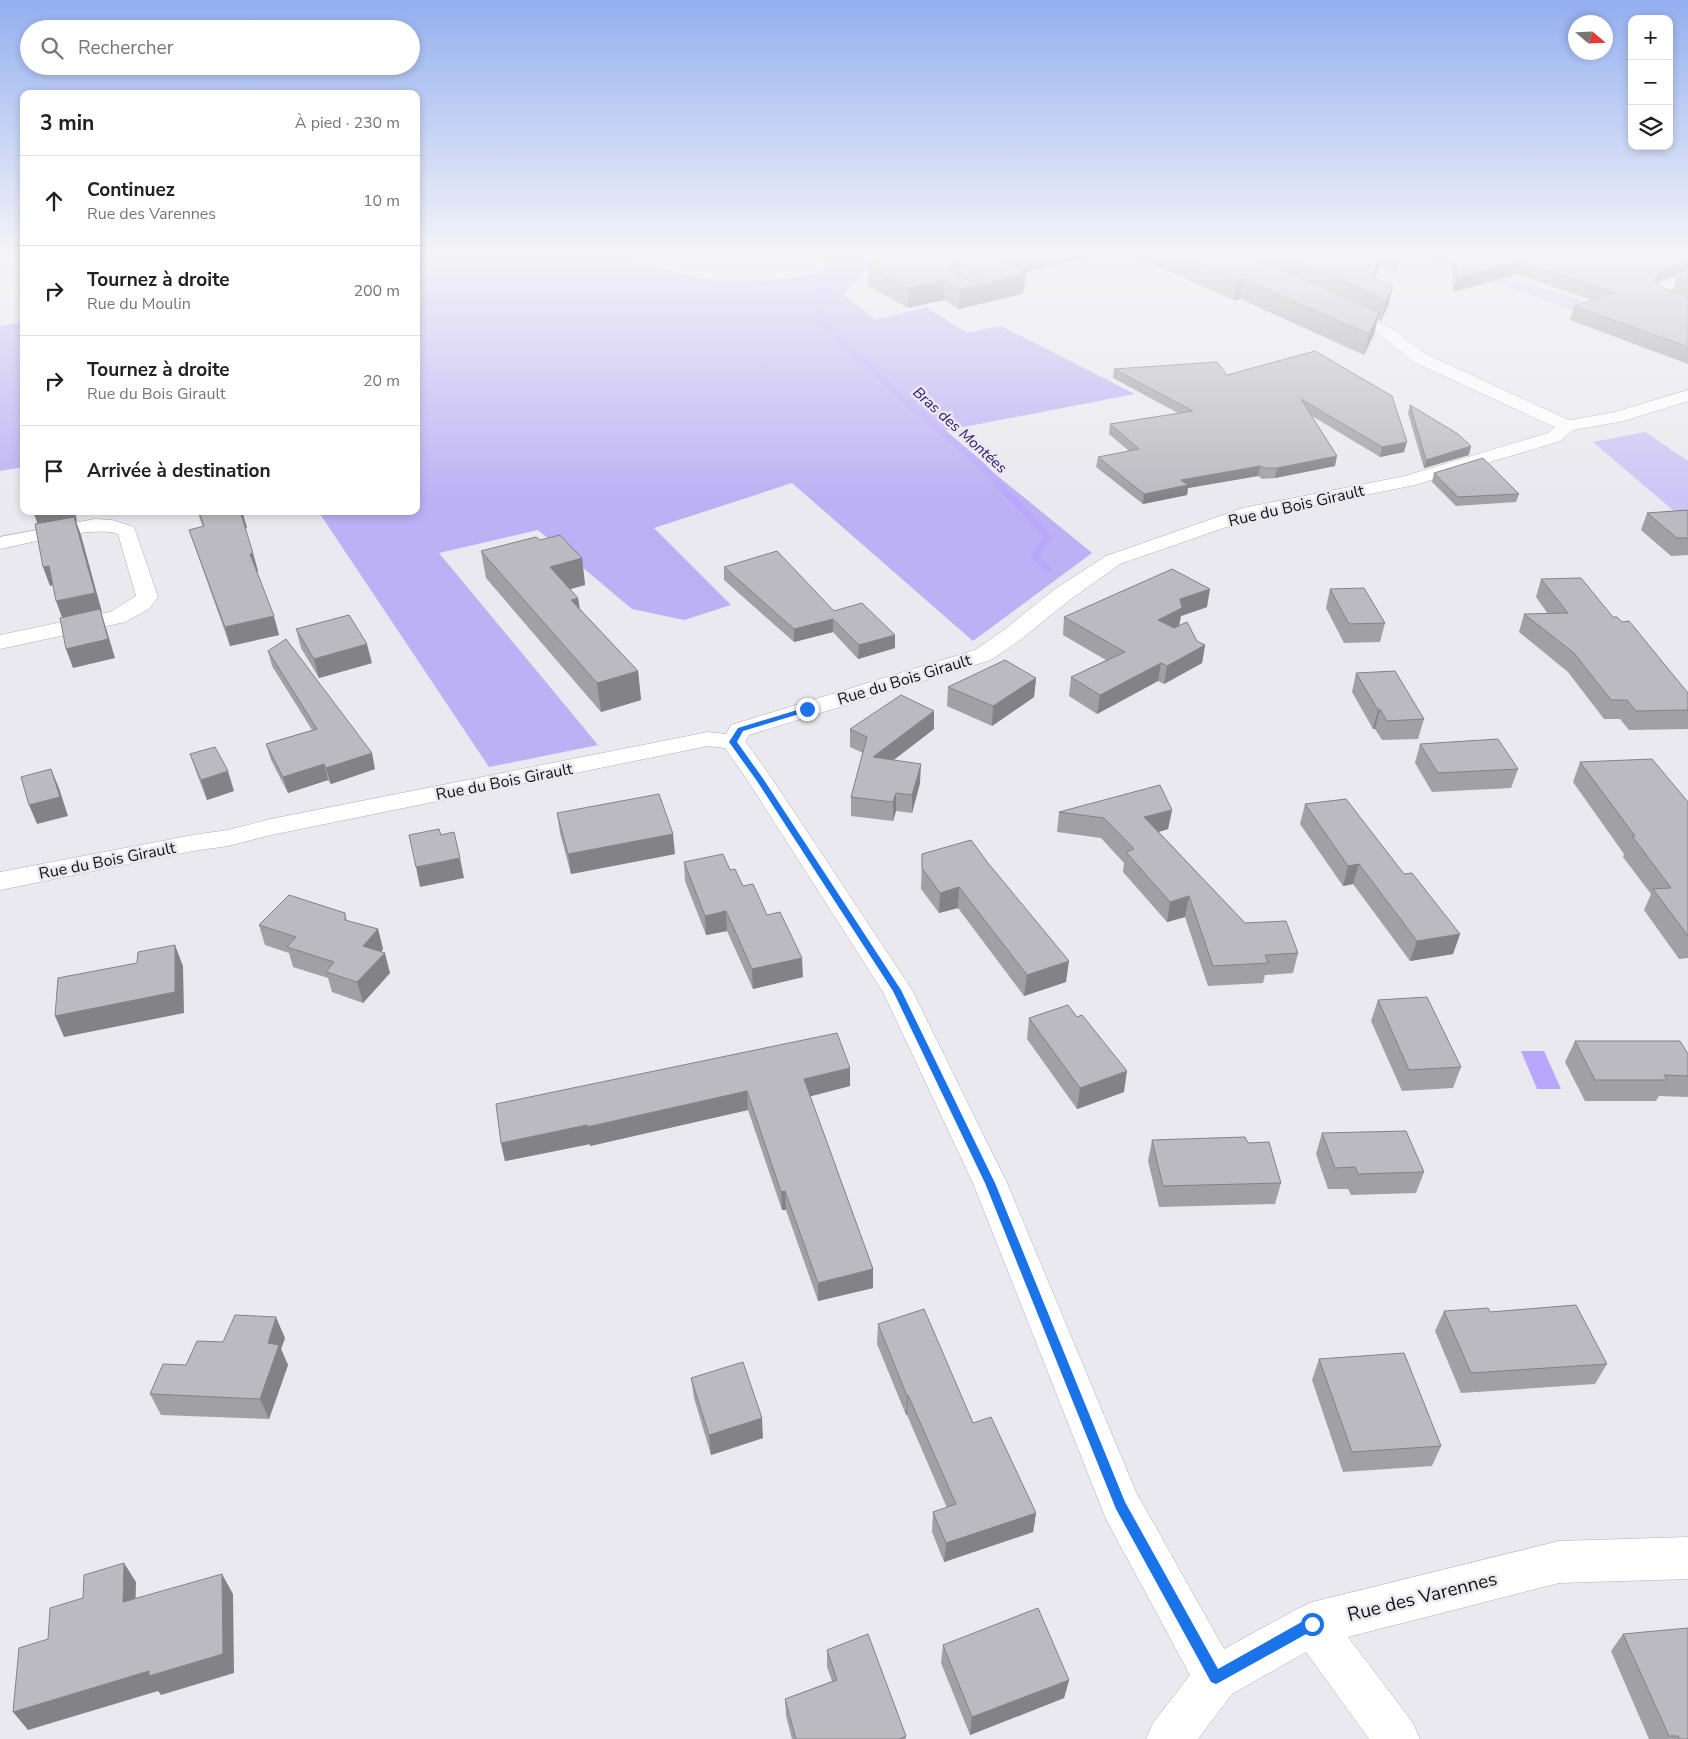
<!DOCTYPE html>
<html lang="fr">
<meta charset="utf-8">
<style>
body{margin:0;font-family:"Nunito Sans",sans-serif;background:#f2f2f2;color:#222}
.controls{position:absolute;right:15px;top:15px;display:grid;overflow:hidden;border-radius:10px;box-shadow:0 2px 8px #0003}
.controls button{width:45px;height:45px;display:grid;place-items:center;padding:0;border:0;border-bottom:1px solid #e0e0e0;background:#fff;color:#222;font:25px sans-serif}
.compass{position:absolute;left:1568px;top:15px;width:45px;height:45px;border-radius:50%;background:#fff;box-shadow:0 2px 8px #0003;rotate:109deg}
.stop{position:absolute;width:15px;height:15px;margin:-11px;border:4px solid #1a73e8;border-radius:50%;background:#fff}
.stop.end{background:#1a73e8;border-color:#fff;box-shadow:0 1px 5px #0008}
.list{margin:0;padding:0;list-style:none}
h2{display:flex;justify-content:space-between;align-items:center;height:65px;margin:0;padding:0 20px;font-size:21px}
h2 small{font-size:16px;font-weight:400;color:#767676}
.list li{display:grid;grid-template-columns:32px 1fr auto;gap:15px;align-items:center;box-sizing:border-box;height:90px;padding:0 20px;border-top:1px solid #e0e0e0}
.list b{display:block;font-size:19px;white-space:nowrap}
.list p{margin:0;font-size:16px;white-space:nowrap;color:#767676}
.list em{font-size:16px;font-style:normal;color:#767676}
.icon{flex:none;width:28px;height:28px;fill:none;stroke:currentColor;stroke-width:2;stroke-linecap:round;stroke-linejoin:round}
.map{position:relative;flex:none;width:1688px;height:1739px;overflow:hidden}
.search{position:absolute;background:#fff;box-shadow:0 2px 8px #0003;left:20px;top:20px;width:400px;height:55px;display:flex;align-items:center;gap:12px;box-sizing:border-box;padding:0 18px;border-radius:28px;color:#767676;font-size:19px}
.panel{position:absolute;background:#fff;box-shadow:0 2px 8px #0003;left:20px;top:90px;width:400px;height:425px;border-radius:10px}
.map>svg:first-child{display:block}
.green{fill:#cdc5f6}
.forest{fill:#bcb1f4}
.water{fill:#b7a8fb}
.lines{fill:none;stroke-linecap:round;stroke-linejoin:round}
.stream{fill:#b7a8fb;fill-rule:evenodd}
.minor-casing{stroke:#b0afb5;stroke-width:1}
.tertiary-casing{stroke:#b0afb5;stroke-width:1}
.minor{fill:#fff;fill-rule:evenodd}
.tertiary{fill:#fff;fill-rule:evenodd}
.wall{fill:#a1a0a5}
.shaded-wall{fill:#838286}
.building{fill:#bbbac0;stroke:#838286;fill-rule:evenodd}
.route{fill:#1a73e8}
.labels{text-anchor:middle;stroke-width:5;stroke-linejoin:round;paint-order:stroke}
.far-water-label{font-size:15px;font-style:italic;fill:#351170;stroke:#e9e9ef}
.street-label{font-size:16px;fill:#141415;stroke:#e9e9ef}
.near-street-label{font-size:19px;fill:#141415;stroke:#e9e9ef}
</style>
<div class="map">
<svg width="1688" height="1739" viewBox="0 0 1688 1739">
<rect width="100%" height="100%" fill="#e9e9ef"/>
<!-- green -->
<g class="green">
<path d="M1421,256H1450L1594,305L1575,311Z"/>
<path d="M1645,432L1688,461V523L1593,442Z"/>
</g>
<!-- forest -->
<g class="forest">
<path d="M416,256H632L634,258C658,265 687,277 712,280C736,283 808,282 826,266C828,263 830,258 832,256H892L874,262L843,294L876,320L926,307L967,333L1001,326L1135,394L943,431L1092,553L973,641L792,483L654,528L731,605L684,620L632,609L538,530L439,553L598,745L489,767L318,511H416Z"/>
<path d="M24,321V467L0,471V326Z"/>
</g>
<!-- water -->
<path class="water" d="M1521,1051H1544L1561,1089H1537Z"/>
<g class="lines">
<!-- stream -->
<path class="stream" d="M874,256H881L846,270L826,292L825,323L898,390L983,462L1051,535L1052,537L1039,556L1052,568V572H1046L1030,556L1044,537L977,466L892,394L819,323L821,291L842,268Z"/>
<defs>
<g id="minor">
<path d="M1688,272V282L1667,292L1688,301V311L1662,301L1651,293L1657,285Z"/>
<path d="M1343,305L1391,328L1426,354L1573,422L1576,426L1573,430L1567,431L1561,430L1414,362L1379,334L1337,313L1335,310L1337,307Z"/>
<path d="M95,519L112,520L134,527L158,597L149,609L125,622L0,649V635L110,612L136,596L118,534C94,525 27,544 0,549V537Z"/>
<path d="M733,735L742,737L773,780L912,990L1007,1183L1136,1492L1224,1649L1297,1609L1312,1602L1559,1541L1688,1537V1579L1559,1583L1348,1637L1413,1723L1420,1739H1369L1306,1652L1232,1694L1198,1739H1146L1153,1723L1190,1675L1106,1519L973,1183L883,992L748,781L721,742L724,737Z"/>
</g>
<path id="tertiary" d="M1688,390V401L1624,421L1573,430L1560,441L1415,485L1255,517L1120,564L1071,599L1020,640L991,660L749,735L742,747L733,749L708,746L271,835L228,846L193,851L0,890V872L193,835L228,830L271,819L708,732L726,734L731,725L975,650L1004,630L1055,589L1106,556L1243,508L1405,476L1548,433L1561,422L1615,412Z"/>
</defs>
<!-- minor casing -->
<use href="#minor" class="minor-casing"/>
<!-- tertiary casing -->
<use href="#tertiary" class="tertiary-casing"/>
<!-- minor -->
<use href="#minor" class="minor"/>
<!-- tertiary -->
<use href="#tertiary" class="tertiary"/>
</g>
<!-- wall -->
<g class="wall">
<path d="M873,256H1095L1026,272L1024,290L1023,291L1022,294L959,309L944,300L908,308L868,286V259L873,258Z"/>
<path d="M1132,256H1402L1398,273L1380,266L1375,278L1393,286L1388,306L1381,321L1378,319L1374,334L1364,355L1240,299L1234,300Z"/>
<path d="M1452,256H1688V270L1658,283L1666,289L1672,291L1676,278L1688,273V364L1570,320L1574,306L1592,300L1516,274L1453,292Z"/>
<path d="M1315,351L1404,452L1380,457L1312,416L1335,466L1275,478L1262,479L1258,476L1188,488L1187,495L1143,504L1096,467L1098,457L1129,451L1109,434L1110,424L1178,413L1113,378L1114,369L1227,375Z"/>
<path d="M1410,405L1469,455L1424,468L1408,413Z"/>
<path d="M1434,473L1519,494L1516,502L1456,506L1432,482Z"/>
<path d="M1688,510V555L1671,556L1641,530L1647,513Z"/>
<path d="M197,511H242L247,528L245,529L258,571H257L279,635L230,646L195,547L189,530L203,527Z"/>
<path d="M540,540L582,558L585,585L570,589L578,598L580,609L638,671L641,700L601,712L486,578L481,551Z"/>
<path d="M724,567L895,635V648L858,659L833,632L794,642L724,580Z"/>
<path d="M1541,579L1613,617L1688,693V729L1629,730L1620,719H1604L1568,672L1519,632L1524,614H1548L1536,597Z"/>
<path d="M1330,589L1385,623L1380,642L1344,643L1326,608Z"/>
<path d="M1207,607L1181,616L1179,625L1197,641L1205,645L1202,663L1164,684L1158,681L1097,714L1069,696L1071,677L1106,660L1063,635L1064,617Z"/>
<path d="M296,629L372,663L319,678L301,648Z"/>
<path d="M268,651L375,769L331,784L328,780L288,793L271,760L266,744L312,730L272,666Z"/>
<path d="M1356,673L1424,719L1418,739L1382,740L1375,729H1373L1352,692Z"/>
<path d="M1036,678L1034,697L992,726L947,706L948,687Z"/>
<path d="M850,729H934L893,760L920,783L912,813L896,811L893,821L851,816V797L863,753L850,747Z"/>
<path d="M1420,744L1518,769L1511,788L1432,792L1415,763Z"/>
<path d="M190,754L234,791L207,800L197,774Z"/>
<path d="M1580,762L1688,802V958L1679,959L1644,910L1651,894L1623,857L1624,854L1573,782Z"/>
<path d="M1305,804L1404,874L1460,934L1453,954L1410,961L1353,884L1343,886L1300,824Z"/>
<path d="M1172,810L1168,829L1159,832L1245,923L1298,953L1293,973L1265,975L1263,983L1208,986L1185,917L1167,922L1123,872L1124,863L1101,838L1057,832L1059,812Z"/>
<path d="M557,813L675,854L571,874L560,833Z"/>
<path d="M922,854L1066,982L1024,996L958,908L939,913L921,889Z"/>
<path d="M684,862L730,870L767,915L803,977L753,989L727,931L706,935L685,881Z"/>
<path d="M345,913L347,921L378,929L383,949L381,952L390,973L363,1003L332,992L328,978L293,967L289,953L265,945L259,925Z"/>
<path d="M1378,1000L1461,1067L1453,1088L1402,1091L1371,1021Z"/>
<path d="M1077,1017L1124,1092L1077,1109L1027,1039L1029,1018Z"/>
<path d="M1575,1041L1688,1054V1097L1659,1096L1656,1101H1585L1565,1062Z"/>
<path d="M850,1068V1086L810,1096L873,1269V1288L818,1301L786,1210H782L748,1110L590,1146V1144L505,1161L501,1143Z"/>
<path d="M1322,1133L1424,1172L1416,1193L1351,1195L1348,1189H1328L1316,1154Z"/>
<path d="M1152,1140L1248,1143L1281,1183L1275,1204L1159,1207L1148,1161Z"/>
<path d="M1444,1311L1607,1364L1595,1384L1461,1393L1435,1331Z"/>
<path d="M878,1324L973,1423L1036,1513L1033,1532L944,1562L932,1532L933,1512L947,1508L907,1415H906L877,1344Z"/>
<path d="M285,1338L281,1349L288,1365L269,1419L161,1415L150,1394L186,1365L223,1342Z"/>
<path d="M1319,1359L1441,1446L1432,1466L1343,1472L1312,1380Z"/>
<path d="M691,1378L763,1438L711,1455L694,1398Z"/>
<path d="M1623,1634L1688,1739H1649L1611,1651Z"/>
<path d="M943,1645L1069,1680L1064,1698L970,1735L941,1663Z"/>
<path d="M827,1650L906,1736V1739H792L786,1716L785,1699L832,1681L827,1667Z"/>
</g>
<!-- shaded-wall -->
<g class="shaded-wall">
<path d="M1015,256H1095L1026,272L1024,290L1023,291L1022,294L959,309L960,289L1019,275L1001,259Z"/>
<path d="M1380,256H1382L1380,266L1369,292L1372,276Z"/>
<path d="M1688,259V270L1656,283L1654,280L1661,270Z"/>
<path d="M1520,261L1516,274L1453,292L1457,278Z"/>
<path d="M954,262L953,281L949,283L948,264Z"/>
<path d="M1243,279L1240,299L1234,300L1237,281Z"/>
<path d="M944,280V300L908,308V288Z"/>
<path d="M1393,286L1388,306L1381,321L1386,301Z"/>
<path d="M1379,313L1374,334L1364,355L1369,334Z"/>
<path d="M1407,442L1404,452L1380,457L1382,447Z"/>
<path d="M1471,446L1469,455L1424,468L1426,460Z"/>
<path d="M1337,456L1335,466L1275,478L1277,468Z"/>
<path d="M1260,466L1258,476L1188,488L1187,495L1143,504L1144,494L1181,480Z"/>
<path d="M33,511H75L77,521H76L81,535L102,612H101L106,628L115,658L73,668L66,649L63,620L56,601L95,593L39,528Z"/>
<path d="M239,511H242L247,528L244,529Z"/>
<path d="M253,553L258,571L255,572L250,554Z"/>
<path d="M582,558L585,585L553,594L550,567Z"/>
<path d="M49,566L56,584L50,586L43,567Z"/>
<path d="M1210,589L1207,607L1181,616L1179,626L1155,638L1158,620L1180,599Z"/>
<path d="M578,598L582,626L571,600Z"/>
<path d="M274,616L279,635L230,646L225,627Z"/>
<path d="M833,619V632L794,642V629Z"/>
<path d="M895,635V648L858,659L859,645Z"/>
<path d="M367,644L372,663L319,678L314,659Z"/>
<path d="M1205,645L1202,663L1164,684L1167,666Z"/>
<path d="M1161,663L1158,681L1097,714L1100,695Z"/>
<path d="M638,671L641,700L601,712L597,683Z"/>
<path d="M1036,678L1034,697L992,726L993,706Z"/>
<path d="M1380,709L1375,729H1373L1378,710Z"/>
<path d="M934,711V729L873,776V757Z"/>
<path d="M372,753L375,769L331,784L326,768Z"/>
<path d="M324,764L328,780L288,793L283,777Z"/>
<path d="M921,764L920,783L912,813V795Z"/>
<path d="M51,769L59,788L68,816L37,824L29,805Z"/>
<path d="M228,771L234,791L207,800L201,780Z"/>
<path d="M896,793V811L893,821V802Z"/>
<path d="M1172,810L1168,829L1141,837L1144,817Z"/>
<path d="M673,834L675,854L571,874L568,854Z"/>
<path d="M460,858L464,878L420,887L416,867Z"/>
<path d="M1359,864L1353,884L1343,886L1348,866Z"/>
<path d="M959,887L958,908L939,913L940,893Z"/>
<path d="M1189,896L1185,917L1167,922L1170,902Z"/>
<path d="M726,911L727,931L706,935L705,916Z"/>
<path d="M378,929L383,949L369,966L363,946Z"/>
<path d="M1460,934L1453,954L1410,961L1417,941Z"/>
<path d="M175,945L183,966L184,1013L64,1037L55,1016Z"/>
<path d="M385,953L390,973L363,1003L357,982Z"/>
<path d="M802,958L803,977L753,989L752,969Z"/>
<path d="M1069,961L1066,982L1024,996L1027,975Z"/>
<path d="M850,1068V1086L804,1098V1079Z"/>
<path d="M1127,1071L1124,1092L1077,1109L1080,1088Z"/>
<path d="M747,1091L748,1110L590,1146L587,1127Z"/>
<path d="M587,1125L590,1144L505,1161L501,1143Z"/>
<path d="M785,1191L786,1210H782L781,1192Z"/>
<path d="M873,1269V1288L818,1301V1283Z"/>
<path d="M276,1317L285,1338L281,1349L288,1365L269,1419L260,1399L268,1343Z"/>
<path d="M908,1395L907,1415H906L907,1396Z"/>
<path d="M762,1418L763,1438L711,1455L709,1435Z"/>
<path d="M1036,1513L1033,1532L944,1562L946,1543Z"/>
<path d="M124,1563L136,1582L135,1621L123,1602Z"/>
<path d="M222,1574L233,1594L234,1673L161,1695L158,1691L28,1730L13,1712Z"/>
<path d="M1069,1680L1064,1698L970,1735L972,1717Z"/>
</g>
<!-- building -->
<g class="building">
<path d="M875,256H1015L1001,259L1026,271L1020,272L1024,274L960,289L944,280L908,288L869,266L878,264L868,259L878,257ZM954,262L982,276L985,279L981,283H974L949,270L948,264Z"/>
<path d="M1178,256H1250L1350,299L1379,313L1369,334L1243,279L1237,281Z"/>
<path d="M1284,256H1380L1372,276L1393,286L1386,301L1364,289Z"/>
<path d="M1455,256H1688V259L1661,270L1654,280L1666,289L1688,297V347L1574,306L1615,293L1520,261L1457,278Z"/>
<path d="M1688,273V284L1676,278Z"/>
<path d="M1315,351L1392,396L1407,442L1382,447L1301,399L1337,456L1277,468H1264L1260,466L1181,480L1188,485L1144,494L1098,457L1139,449L1110,424L1193,411L1114,369L1217,362L1227,375Z"/>
<path d="M1410,405L1458,434L1471,446L1426,460Z"/>
<path d="M1483,458L1519,494L1458,497L1434,473Z"/>
<path d="M1688,510V538H1677L1647,513Z"/>
<path d="M199,511H240L253,553L250,554L274,616L225,627L189,530L204,526Z"/>
<path d="M74,517L95,593L56,601L49,566L43,567L35,524Z"/>
<path d="M560,535L582,558L550,567L578,598L571,600L638,671L597,683L481,551L536,537L540,540Z"/>
<path d="M777,551L834,611L862,603L895,635L859,645L833,619L794,629L724,567Z"/>
<path d="M1172,569L1210,589L1180,599L1182,608L1158,620L1174,628L1187,622L1197,641L1205,645L1167,666L1161,663L1100,695L1071,677L1125,652L1064,617Z"/>
<path d="M1581,578L1613,617H1617L1622,622L1629,621L1688,693V710L1636,711L1627,700H1611L1574,653L1524,614L1568,613L1541,579Z"/>
<path d="M1364,588L1385,623L1349,624L1330,589Z"/>
<path d="M100,609L108,639L66,649L60,618Z"/>
<path d="M349,615L367,644L314,659L296,629Z"/>
<path d="M286,639L372,753L326,768L324,764L283,777L266,744L317,729L268,651Z"/>
<path d="M1005,660L1036,678L993,706L948,687Z"/>
<path d="M1395,671L1424,719L1387,721L1380,709L1378,710L1356,673Z"/>
<path d="M901,695L934,711L873,757L921,764L912,795L896,793L893,802L851,797L867,737L850,729Z"/>
<path d="M1498,739L1518,769L1438,773L1420,744Z"/>
<path d="M215,747L228,771L201,780L190,754Z"/>
<path d="M1652,759L1688,802V936L1653,889L1671,888L1632,836H1635L1580,762Z"/>
<path d="M51,769L60,797L29,805L21,777Z"/>
<path d="M1160,785L1172,810L1144,817L1245,923L1286,921L1298,953L1265,955L1268,963L1213,966L1189,896L1170,902L1126,852L1134,849L1104,818L1059,812Z"/>
<path d="M659,794L673,834L568,854L557,813Z"/>
<path d="M1346,799L1404,874L1412,873L1460,934L1417,941L1359,864L1348,866L1305,804Z"/>
<path d="M439,829L441,835L454,832L460,858L416,867L409,835Z"/>
<path d="M971,840L988,863L1069,961L1027,975L959,887L940,893L922,868V854Z"/>
<path d="M723,854L730,870L735,869L743,886L753,884L767,915L780,912L802,958L752,969L726,911L705,916L684,862Z"/>
<path d="M289,895L345,913V920L378,929L363,946L385,953L357,982L326,972L334,962L287,947L296,937L259,925Z"/>
<path d="M175,945V992L55,1016L58,978L137,963L138,952Z"/>
<path d="M1427,997L1461,1067L1409,1070L1378,1000Z"/>
<path d="M1068,1005L1077,1017L1082,1015L1127,1071L1080,1088L1029,1018Z"/>
<path d="M837,1033L850,1068L804,1079L873,1269L818,1283L785,1191L781,1192L747,1091L587,1127V1125L501,1143L496,1104Z"/>
<path d="M1575,1041H1680L1688,1054V1076L1664,1075L1667,1080H1595Z"/>
<path d="M1406,1131L1424,1172L1358,1174L1355,1167L1335,1168L1322,1133Z"/>
<path d="M1245,1137L1248,1143L1269,1142L1281,1183L1163,1186L1152,1140Z"/>
<path d="M1576,1305L1607,1364L1471,1373L1444,1311L1488,1308L1490,1312Z"/>
<path d="M924,1309L973,1423L991,1417L1036,1513L946,1543L933,1512L956,1504L908,1395L907,1396L878,1324Z"/>
<path d="M235,1315L276,1317L268,1343L279,1345L260,1399L150,1394L163,1364L186,1365L197,1341L223,1342Z"/>
<path d="M1404,1353L1441,1446L1352,1452L1319,1359Z"/>
<path d="M743,1362L762,1418L709,1435L691,1378Z"/>
<path d="M124,1563L123,1602L222,1574L223,1654L149,1676V1671L13,1712L19,1648L48,1639L50,1608L83,1598L84,1575Z"/>
<path d="M1038,1608L1069,1680L972,1717L943,1645Z"/>
<path d="M1688,1628V1739H1680L1678,1736H1669L1623,1634Z"/>
<path d="M868,1634L906,1736L899,1739H796L785,1699L837,1680L827,1650Z"/>
</g>
<!-- sky -->
<linearGradient id="sky" x2="0" y2="1"><stop stop-color="#94aff0"/><stop offset="0.51" stop-color="#f5f5f8"/><stop offset="1" stop-color="#f5f5f8" stop-opacity="0"/></linearGradient>
<rect width="1688" height="499" fill="url(#sky)"/>
<!-- route -->
<path class="route" d="M807,707L809,708V711L743,731L737,742L764,780L901,990L995,1183L1125,1502L1218,1669L1307,1619L1312,1617L1317,1619L1318,1624L1317,1628L1220,1682L1216,1684L1211,1682L1116,1509L985,1183L893,991L757,781L729,742L738,728Z"/>
<g class="labels">
<!-- far-water labels -->
<g class="far-water-label">
<text transform="translate(960 430) rotate(42)" y="5">Bras des Montées</text>
</g>
<!-- street labels -->
<g class="street-label">
<text transform="translate(1296 505) rotate(-13)" y="6">Rue du Bois Girault</text>
<text transform="translate(904 679) rotate(-17)" y="6">Rue du Bois Girault</text>
<text transform="translate(504 781) rotate(-11)" y="6">Rue du Bois Girault</text>
<text transform="translate(107 860) rotate(-11)" y="6">Rue du Bois Girault</text>
</g>
<!-- near-street labels -->
<g class="near-street-label">
<text transform="translate(1422 1596) rotate(-14)" y="7">Rue des Varennes</text>
</g>
</g>
</svg>
<div class="controls">
<button>+</button>
<button>−</button>
<button><svg class="icon" aria-label="layers" viewBox="0 0 24 24"><path d="M12 4l9 5-9 5-9-5zM3 14l9 5 9-5"/></svg></button>
</div>
<svg class="compass" viewBox="-18 -18 36 36"><path d="M0-13l5 13h-10z" fill="#e53935"/><path d="M0 13l5-13h-10z" fill="#767676"/></svg>
<div class="stop" style="left:1312px;top:1624px"></div>
<div class="stop end" style="left:807px;top:709px"></div>
<div class="search"><svg class="icon" aria-label="search" viewBox="0 0 24 24"><circle cx="10" cy="10" r="6"/><path d="M15 15l6 6"/></svg>Rechercher</div>
<section class="panel">
<h2>3 min<small>À pied · 230 m</small></h2>
<ul class="list">
<li><svg class="icon" aria-label="ahead" viewBox="0 0 24 24"><path d="M12 20V5M6 11l6-6 6 6"/></svg><div><b>Continuez</b><p>Rue des Varennes</p></div><em>10 m</em></li>
<li><svg class="icon" aria-label="right" viewBox="0 0 24 24"><path d="M7 20v-9h11M14 6l5 5-5 5"/></svg><div><b>Tournez à droite</b><p>Rue du Moulin</p></div><em>200 m</em></li>
<li><svg class="icon" aria-label="right" viewBox="0 0 24 24"><path d="M7 20v-9h11M14 6l5 5-5 5"/></svg><div><b>Tournez à droite</b><p>Rue du Bois Girault</p></div><em>20 m</em></li>
<li><svg class="icon" aria-label="arrive" viewBox="0 0 24 24"><path d="M6 21V4h12l-3 4 3 4H6"/></svg><div><b>Arrivée à destination</b></div></li>
</ul>
</section>
</div>
